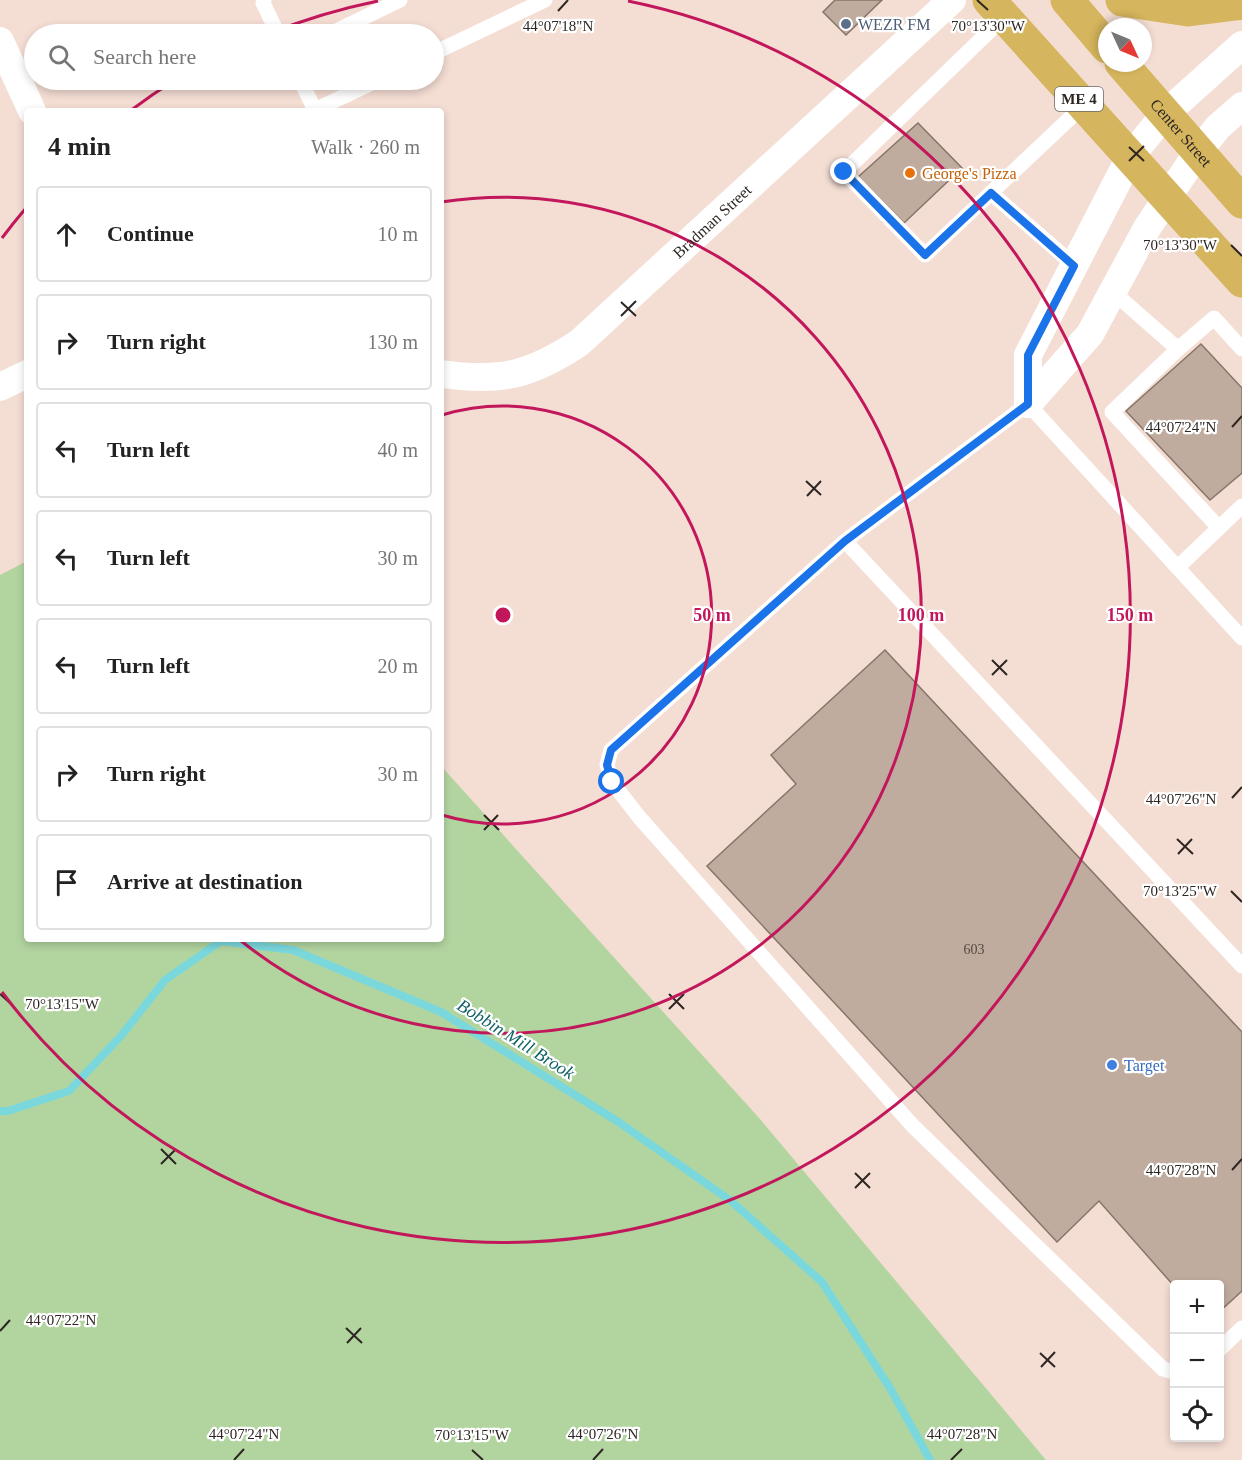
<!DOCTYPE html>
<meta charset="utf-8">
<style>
body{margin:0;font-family:"Times New Roman",serif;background:#f2f2f2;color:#222}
.controls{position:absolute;right:18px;bottom:18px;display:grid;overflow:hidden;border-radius:6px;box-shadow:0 3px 9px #0003}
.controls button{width:54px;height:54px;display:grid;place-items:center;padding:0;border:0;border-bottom:2px solid #e0e0e0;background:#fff;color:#222;font:30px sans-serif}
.compass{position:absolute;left:1098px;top:18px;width:54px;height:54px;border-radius:50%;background:#fff;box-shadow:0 3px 9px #0003;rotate:134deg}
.stop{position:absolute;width:18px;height:18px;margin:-14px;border:4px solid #1a73e8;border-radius:50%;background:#fff}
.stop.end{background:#1a73e8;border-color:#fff;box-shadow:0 2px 6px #0008}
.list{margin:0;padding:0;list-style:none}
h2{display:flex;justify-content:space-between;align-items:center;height:78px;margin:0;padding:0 24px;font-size:26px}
h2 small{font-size:20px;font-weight:400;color:#767676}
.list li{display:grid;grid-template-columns:39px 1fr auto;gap:18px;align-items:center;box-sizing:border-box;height:96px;margin:0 12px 12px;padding:0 12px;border:2px solid #e0e0e0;border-radius:6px}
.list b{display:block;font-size:22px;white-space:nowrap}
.list em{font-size:20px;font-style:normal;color:#767676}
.icon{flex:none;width:33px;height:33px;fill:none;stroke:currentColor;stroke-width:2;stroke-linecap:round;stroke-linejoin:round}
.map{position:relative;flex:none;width:1242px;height:1460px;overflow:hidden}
.search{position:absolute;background:#fff;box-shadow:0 3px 9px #0003;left:24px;top:24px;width:420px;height:66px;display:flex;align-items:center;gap:15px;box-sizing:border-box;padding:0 21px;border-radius:33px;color:#767676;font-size:22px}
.panel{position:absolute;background:#fff;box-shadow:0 3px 9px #0003;left:24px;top:108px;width:420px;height:834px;border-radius:6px}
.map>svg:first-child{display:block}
.green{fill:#b2d5a0}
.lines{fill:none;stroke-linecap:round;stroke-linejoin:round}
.stream{stroke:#7ad8dd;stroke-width:8}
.building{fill:#c0ac9f;stroke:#877569;stroke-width:1.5}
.lane{stroke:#fff;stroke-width:15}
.street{stroke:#fff;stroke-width:28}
.highway{stroke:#d5b55d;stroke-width:33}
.route{stroke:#1a73e8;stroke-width:8}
.ticks{fill:none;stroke:#2e2622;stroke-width:2}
.ring{fill:none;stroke:#c2185b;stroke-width:3}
.service-dot{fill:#5c6f8a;stroke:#fff;stroke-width:2}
.food-dot{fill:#e8710a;stroke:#fff;stroke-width:2}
.shop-dot{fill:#3f7fe0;stroke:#fff;stroke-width:2}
.labels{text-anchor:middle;stroke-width:4.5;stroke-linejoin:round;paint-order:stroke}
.number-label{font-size:14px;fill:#524841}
.shield{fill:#fff;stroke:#6d6764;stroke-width:1.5}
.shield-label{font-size:15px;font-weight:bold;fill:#2e2622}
.service-label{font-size:16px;fill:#4e5e75;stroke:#fff;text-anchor:start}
.street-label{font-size:16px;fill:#2e2622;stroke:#fff}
.food-label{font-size:16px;fill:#c56008;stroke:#fff;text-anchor:start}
.shop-label{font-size:16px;fill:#366cbe;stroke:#fff;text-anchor:start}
.water-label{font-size:18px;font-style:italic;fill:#116266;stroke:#fff}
.ticks-label{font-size:15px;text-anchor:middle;fill:#2e2622;stroke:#fff;stroke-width:4.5;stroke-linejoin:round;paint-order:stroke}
.centre{fill:#c2185b;stroke:#fff;stroke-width:3}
.ring-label{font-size:18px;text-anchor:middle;font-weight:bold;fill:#c2185b;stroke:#fff;stroke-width:4.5;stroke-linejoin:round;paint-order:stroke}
</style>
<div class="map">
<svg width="1242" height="1460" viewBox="0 0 1242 1460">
<rect width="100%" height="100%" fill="#f4ddd3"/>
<!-- green -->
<path class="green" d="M27,561V939H441V766L760,1119L1046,1460H0V575Z"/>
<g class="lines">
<!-- stream -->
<path class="stream" d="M0,1111H8L69,1091L121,1036L165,980L221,941L293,950L441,1012L617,1121L731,1201L822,1282L890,1388L930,1460"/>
</g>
<!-- building -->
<g class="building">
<path d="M835,0H882L846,35L823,12Z"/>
<path d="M918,123L962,168L904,223L858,177Z"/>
<path d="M1201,344L1242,388V473L1210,500L1126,411Z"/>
<path d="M885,650L1242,1032V1291L1220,1311V1284L1174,1286L1099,1201L1057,1242L707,866L796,784L771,755Z"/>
</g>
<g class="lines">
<!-- lane -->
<g class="lane">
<path d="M264,0L263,3L278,34"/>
<path d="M1004,17L844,172L925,255L1084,105"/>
<path d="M330,34L400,0"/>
<path d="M434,53L545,0"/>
<path d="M300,80L315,110L378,80"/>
<path d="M991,193L1074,265"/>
<path d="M1113,292L1178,349L1214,318L1242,349"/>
<path d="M1178,349L1112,412L1219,528"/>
<path d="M845,541L1242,966"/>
<path d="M1178,567L1242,506"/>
<path d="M1220,1349L1242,1328"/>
<path d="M1174,1372L1163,1369L912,1125L639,817L612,782L607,765L611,750L845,541L1028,404L1242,638"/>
</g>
<!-- street -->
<g class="street">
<path d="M0,41L32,111"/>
<path id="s1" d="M441,374C500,382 529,376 579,343L952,0"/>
<path d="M0,387L27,374"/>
<path d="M1028,404V355L1130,157L1165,114L1242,45"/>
<path d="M1028,404L1090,334L1147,228L1198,152L1218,127L1242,106"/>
</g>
<!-- highway -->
<g class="highway">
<path d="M989,0L1242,281"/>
<path d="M1067,0L1107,47"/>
<path d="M1122,0L1188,10L1242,3"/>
<path id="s2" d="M1121,63L1242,202"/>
</g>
</g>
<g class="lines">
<!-- route -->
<path class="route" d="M612,782L607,765L611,750L845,541L1028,404V355L1074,266L991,193L925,255L844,172"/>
</g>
<!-- ticks -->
<path class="ticks" d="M977,0L988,10M558,11L568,0M1129,147L1144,161M1129,161L1144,146M1231,245L1242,256M621,302L636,316M621,316L636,301M1232,427L1242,416M806,481L821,495M807,496L821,481M992,660L1007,675M992,675L1007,660M1232,798L1242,787M484,815L499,830M484,830L498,815M1177,839L1193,854M1178,854L1192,839M1231,891L1242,902M0,994L11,1004M669,994L684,1009M669,1009L684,994M161,1149L176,1164M161,1164L176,1149M1232,1170L1242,1159M855,1173L870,1188M855,1188L870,1173M346,1328L362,1343M0,1331L10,1320M347,1343L361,1328M1040,1353L1055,1367M1041,1367L1055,1352M472,1450L483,1460M234,1460L244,1449M593,1460L603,1449M951,1460L962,1449"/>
<!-- distance rings -->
<g class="ring">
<path d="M442 415A209 209 0 1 1 442 815"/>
<path d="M441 202A418 418 0 1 1 240 940"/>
<path d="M2 238A627 627 0 0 1 26 208M130 111A627 627 0 0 1 175 80M268 34A627 627 0 0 1 378 1M628 1A627 627 0 1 1 2 992"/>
</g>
<!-- markers -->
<circle class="service-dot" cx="846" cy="24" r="6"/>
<circle class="food-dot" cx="910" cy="173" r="6"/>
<circle class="shop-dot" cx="1112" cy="1065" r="6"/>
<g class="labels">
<!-- number labels -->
<g class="number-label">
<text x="974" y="954">603</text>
</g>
<!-- shield labels -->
<rect class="shield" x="1055" y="87" width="48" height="24" rx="4.5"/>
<g class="shield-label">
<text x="1079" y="104">ME 4</text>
</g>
<!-- service labels -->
<g class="service-label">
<text x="858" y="30">WEZR FM</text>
</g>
<!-- street labels -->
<g class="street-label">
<text dy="6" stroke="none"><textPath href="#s2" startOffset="92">Center Street</textPath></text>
<text dy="6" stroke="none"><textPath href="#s1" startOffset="326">Bradman Street</textPath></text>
</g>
<!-- food labels -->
<g class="food-label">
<text x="922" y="179">George's Pizza</text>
</g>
<!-- shop labels -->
<g class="shop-label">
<text x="1124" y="1071">Target</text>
</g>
<!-- water labels -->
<g class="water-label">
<text transform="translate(516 1039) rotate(32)" y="6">Bobbin Mill Brook</text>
</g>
</g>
<g class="ticks-label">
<text x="988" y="31">70°13'30"W</text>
<text x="558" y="31">44°07'18"N</text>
<text x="1180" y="250">70°13'30"W</text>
<text x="1181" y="432">44°07'24"N</text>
<text x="1181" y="804">44°07'26"N</text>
<text x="1180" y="896">70°13'25"W</text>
<text x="62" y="1009">70°13'15"W</text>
<text x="1181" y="1175">44°07'28"N</text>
<text x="61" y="1325">44°07'22"N</text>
<text x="244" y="1439">44°07'24"N</text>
<text x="603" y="1439">44°07'26"N</text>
<text x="962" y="1439">44°07'28"N</text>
<text x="472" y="1440">70°13'15"W</text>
</g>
<circle cx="503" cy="615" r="9" class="centre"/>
<g class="ring-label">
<text x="712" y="621">50 m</text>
<text x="921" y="621">100 m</text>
<text x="1130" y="621">150 m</text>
</g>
</svg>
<div class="controls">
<button>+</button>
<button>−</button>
<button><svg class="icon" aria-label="locate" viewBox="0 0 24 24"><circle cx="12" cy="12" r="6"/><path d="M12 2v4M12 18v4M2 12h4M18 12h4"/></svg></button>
</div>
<svg class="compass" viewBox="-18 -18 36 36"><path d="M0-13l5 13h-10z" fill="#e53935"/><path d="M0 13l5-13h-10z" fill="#767676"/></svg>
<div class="stop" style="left:612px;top:782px"></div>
<div class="stop end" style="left:844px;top:172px"></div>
<div class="search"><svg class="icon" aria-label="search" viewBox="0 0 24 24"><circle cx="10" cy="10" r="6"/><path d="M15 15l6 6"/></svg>Search here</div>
<section class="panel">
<h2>4 min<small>Walk · 260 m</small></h2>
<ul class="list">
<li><svg class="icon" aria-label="ahead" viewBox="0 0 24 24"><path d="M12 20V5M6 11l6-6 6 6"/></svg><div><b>Continue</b></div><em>10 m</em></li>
<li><svg class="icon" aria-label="right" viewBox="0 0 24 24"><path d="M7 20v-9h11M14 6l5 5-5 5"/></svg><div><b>Turn right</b></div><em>130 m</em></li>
<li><svg class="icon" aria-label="left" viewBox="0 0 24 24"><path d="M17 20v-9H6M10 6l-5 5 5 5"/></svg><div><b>Turn left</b></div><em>40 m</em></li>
<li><svg class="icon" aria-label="left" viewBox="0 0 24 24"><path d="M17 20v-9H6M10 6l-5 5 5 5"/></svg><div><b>Turn left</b></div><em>30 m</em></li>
<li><svg class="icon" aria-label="left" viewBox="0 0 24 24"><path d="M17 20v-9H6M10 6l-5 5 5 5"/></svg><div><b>Turn left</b></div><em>20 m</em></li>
<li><svg class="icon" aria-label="right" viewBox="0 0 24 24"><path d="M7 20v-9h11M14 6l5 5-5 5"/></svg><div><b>Turn right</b></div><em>30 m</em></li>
<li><svg class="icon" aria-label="arrive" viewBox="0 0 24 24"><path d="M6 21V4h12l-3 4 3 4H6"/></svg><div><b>Arrive at destination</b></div></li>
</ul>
</section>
</div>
